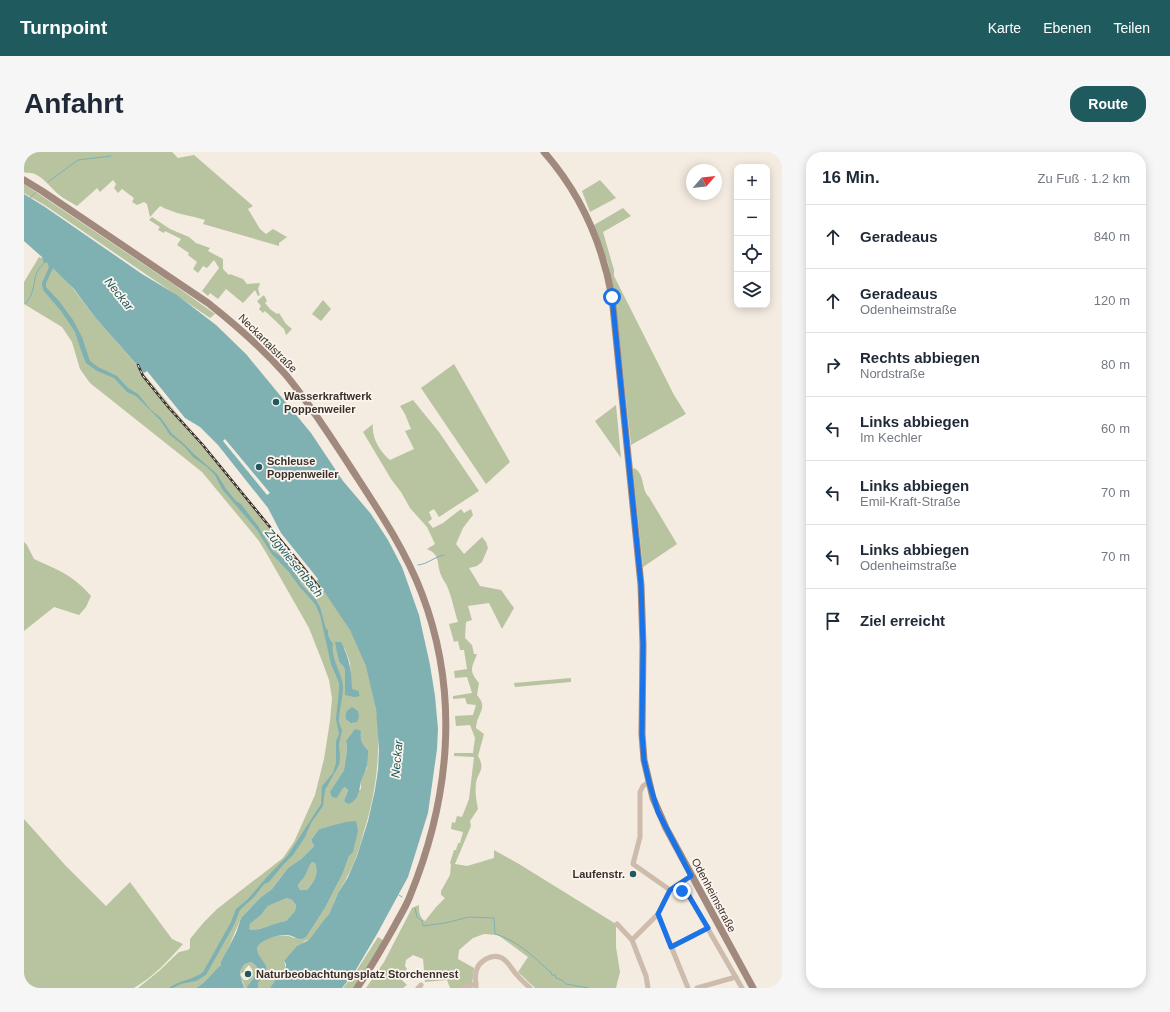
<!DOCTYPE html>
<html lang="de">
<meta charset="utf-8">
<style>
body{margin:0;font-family:Arial,sans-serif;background:#f6f6f7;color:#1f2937}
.controls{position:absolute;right:12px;top:12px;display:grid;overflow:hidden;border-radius:8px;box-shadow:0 2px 10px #0003}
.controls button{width:36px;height:36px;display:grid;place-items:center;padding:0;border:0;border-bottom:1px solid #e0e1e3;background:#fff;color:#1f2937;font:20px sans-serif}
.compass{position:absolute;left:662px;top:12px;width:36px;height:36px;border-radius:50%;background:#fff;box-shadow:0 2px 10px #0003;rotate:62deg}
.stop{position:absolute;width:12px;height:12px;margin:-9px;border:3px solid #1a73e8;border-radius:50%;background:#fff}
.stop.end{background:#1a73e8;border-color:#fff;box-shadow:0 1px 4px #0008}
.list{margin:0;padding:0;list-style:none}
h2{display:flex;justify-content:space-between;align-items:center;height:52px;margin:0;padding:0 16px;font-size:17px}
h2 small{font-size:13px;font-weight:400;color:#747a83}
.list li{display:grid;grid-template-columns:26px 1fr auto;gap:12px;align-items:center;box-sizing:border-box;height:64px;padding:0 16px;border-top:1px solid #e0e1e3}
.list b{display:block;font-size:15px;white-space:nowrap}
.list p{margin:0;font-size:13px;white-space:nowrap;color:#747a83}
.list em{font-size:13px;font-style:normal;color:#747a83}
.icon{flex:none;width:22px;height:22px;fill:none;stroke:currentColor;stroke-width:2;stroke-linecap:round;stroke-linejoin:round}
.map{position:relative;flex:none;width:758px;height:836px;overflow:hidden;border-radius:16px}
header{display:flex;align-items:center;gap:24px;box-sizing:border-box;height:56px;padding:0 20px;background:#1f5a5e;color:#fff}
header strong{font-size:19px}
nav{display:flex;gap:22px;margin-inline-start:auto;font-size:14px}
.intro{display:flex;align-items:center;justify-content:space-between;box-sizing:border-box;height:96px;padding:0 24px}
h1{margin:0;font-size:28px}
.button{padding:10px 18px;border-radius:16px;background:#1f5a5e;color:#fff;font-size:14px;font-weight:700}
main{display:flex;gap:24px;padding:0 24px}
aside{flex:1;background:#fff;border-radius:16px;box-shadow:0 2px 10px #0003}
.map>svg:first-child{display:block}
.green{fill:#b8c4a0;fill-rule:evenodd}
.water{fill:#7fb0b2;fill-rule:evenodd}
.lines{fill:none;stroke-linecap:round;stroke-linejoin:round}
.stream{stroke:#7fb0b2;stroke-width:1}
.street{stroke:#cdbbac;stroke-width:5}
.secondary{stroke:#a18a7d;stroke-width:7}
.rail-casing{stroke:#3b302b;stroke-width:2.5}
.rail{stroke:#fbf5ee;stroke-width:1;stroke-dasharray:3;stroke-linecap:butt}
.route{stroke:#1a73e8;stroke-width:5}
.poi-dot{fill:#1f5a5e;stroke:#fbf5ee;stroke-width:1.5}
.labels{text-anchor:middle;stroke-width:3.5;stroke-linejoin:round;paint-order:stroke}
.street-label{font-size:11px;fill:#3b302b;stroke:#fbf5ee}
.poi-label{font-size:11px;font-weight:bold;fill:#3b302b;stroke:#fbf5ee;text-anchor:start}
.water-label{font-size:12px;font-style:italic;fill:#1f5a5e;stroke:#fbf5ee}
</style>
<header>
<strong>Turnpoint</strong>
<nav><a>Karte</a><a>Ebenen</a><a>Teilen</a></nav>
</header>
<div class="intro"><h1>Anfahrt</h1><a class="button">Route</a></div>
<main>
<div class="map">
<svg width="758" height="836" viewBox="0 0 758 836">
<rect width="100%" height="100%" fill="#f4ebe1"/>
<!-- green -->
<g class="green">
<path d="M0,0H148L154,6L170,3L229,54L224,57L236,77L242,82L249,77L263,85L255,91V94L179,72L181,68C165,63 151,62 136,54L126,65L123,52L120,50L113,53L108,50L110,46L98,37L94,41L90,36L92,32L89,28L76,40L73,36L71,38L53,54C47,50 40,47 34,42C25,34 15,19 2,21L0,20Z"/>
<path d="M576,28L592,46L566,60L558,39Z"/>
<path d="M0,32L149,132L191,162L186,166L22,54L0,41Z"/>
<path d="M599,56L607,64L579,80L590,118V124L650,243L662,262L607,293L591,145L584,111L570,73Z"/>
<path d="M128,65L146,77L165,85L172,91L186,96L184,99L199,107V117L205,123L206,122L219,127L223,132L236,131L234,137L236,143L234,144L231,138L219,151L202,137L194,147L186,141L184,144L178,139L195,116L190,108L183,116L179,114L174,121L169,117L173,110L164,103L165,101L153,93L157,87L141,79L140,81L134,78L136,75L125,68Z"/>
<path d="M15,105C30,108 60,151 70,164C90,187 110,209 129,233C167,278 204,323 242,369C271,403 302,437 325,476C361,537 361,613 340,679C336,695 331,711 323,725C320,731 316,737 313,743C310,749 308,756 305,762C299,771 292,780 285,788L281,789L260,809L262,816L255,822L246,836H234V831L243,819C243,811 230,803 233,794C237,785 263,780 270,786L283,784L301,756L319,721L325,704L308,674L295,677L287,688L290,694L277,707L264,716L248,737L237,745L217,766L197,813C188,820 183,830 172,836H114L135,819L155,800L164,798L166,796V787L180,770L193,757L259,706L270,690L291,643L300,607L306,569L308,546L305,528L298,509L285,476L244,404L235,389L178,320L66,231L56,217L48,190L38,175L0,152V130ZM312,490L321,497L326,511L328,538L335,539L336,544L322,543L321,521L320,515L315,510ZM337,579C336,588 338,592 344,598L343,616L337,627V637L320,648L324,637L321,635L318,636L310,634L320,618L323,598L322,589Z"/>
<path d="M240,143L243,149L241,151L246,157L253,162L255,161L262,172L268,177L262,183L260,177L241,159L239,161L235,157L237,154L233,149Z"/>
<path d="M299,148L307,157L297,169L288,162Z"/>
<path d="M430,212L486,310L462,332L397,236Z"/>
<path d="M389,248L415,280L455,339L415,365L410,357L405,360L408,367L404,370L409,376L419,371L437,357L440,361L447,357L449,363L439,376L432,392L440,402L458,385L462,390L464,396L458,410L453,414L445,416L456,434L477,438L490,456L478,477L465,451L444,454L448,468L442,470L441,486L448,493L450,502H453C448,516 444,518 455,531L453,543C465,557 453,560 452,576L460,582L454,604C462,618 454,619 452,631C451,640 452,648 454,657L446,669L447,674L431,712L443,714L470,706V698L495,712L592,772V795L596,820L592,836H511L494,820L504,805L474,783L460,782L449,786L435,798L434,807L450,816L448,833L436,836H426L423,828L401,830L399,807L389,803L382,808L381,814L383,817L377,827L383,833L379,836H342L360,810L388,756L395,753C395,759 395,765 401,769L412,755L421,746L417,743V739L426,723L427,712L426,711L430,698H432L434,691H436L439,680L427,677L428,670L431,671L433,664L438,665L445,647L450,605L430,604V601H449L451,586L446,573L432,574L431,564L449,563L452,553L443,552L441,546L429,547V544L448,541L443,525L431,526L430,519L443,517L440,498H436L434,489L430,490L425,472L434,470C430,458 428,445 423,434C421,430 418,426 417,423C412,411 417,403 403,397L411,392L403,375L386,356L377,340L367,327L339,280L349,272C347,285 356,300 366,308L390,297L381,279L387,277L381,262L376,254Z"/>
<path d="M592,253L597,306L571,269Z"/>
<path d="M610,316C621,321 617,338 625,345L653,392L619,415L609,318Z"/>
<path d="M0,390L3,393L10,407C34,418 49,423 67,444L62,455L55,463L30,455L0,479Z"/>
<path d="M547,526V530L491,535L490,531Z"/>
<path d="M0,667L41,713L82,754L106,730L148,787L159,792C145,808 129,825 110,836H0Z"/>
<path d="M288,710L291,711C295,723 290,729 283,738H276L274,734C276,729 280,727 282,722C284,718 285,714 288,710Z"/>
<path d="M263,746L268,748L272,753L271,759L262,769C250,770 237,780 224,777L226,772L237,763L244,754Z"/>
<path d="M354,785L360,789L330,836H319L331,821Z"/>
<path d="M227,810L234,816L235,819L223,835L220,836L219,830L216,825V823L220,828H224L229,819L225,813L221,817L220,820L216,822L217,816L221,812Z"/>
</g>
<!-- water -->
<g class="water">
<path d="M0,42L21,55L118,122L153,143L192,173L222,202L287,281L319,329L347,362L364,388L378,415L395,463L406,513L411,544L414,577L413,597L404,661L384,725L353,782L330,821L318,836H246L255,822L262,816V812L260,809L273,794L285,788L297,772L305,762L314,741L324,725L333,704L344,669L351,638L354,618L355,598L352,557L342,514L326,478L293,429L294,427L257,381L244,356L194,293L176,275L161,266L123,219L120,221L70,164L50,137L29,116L22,131V135L35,149L49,168L58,185L66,209L74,215L93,224L104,236L114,242L127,258L137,266L148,282L159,291L171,303L193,322L202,337L212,349L217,352L234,374L249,399L258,405L269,418L278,433L292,448L296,455L302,477L304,478C303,483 306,488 309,492C306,505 318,521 319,534C319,545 316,555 315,566V570L318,579L315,592L316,606L315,613L301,638L299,654L287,671L281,685L269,703L259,713L245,730L240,732L230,745L216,758L210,773L182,823L172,829L157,832L149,836H145C156,828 169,828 179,820L207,770L212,757L224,747L242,726L264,703L297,652L298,634L309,621L312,611V589L315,582L312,567L315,538V531L307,512L296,463L291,452L275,434L265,420L247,401L233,378L198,337L191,323L183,315L169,305L160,294L146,283L136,268L112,244L103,240L90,226L73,219L62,211L59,204L51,180L37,159L19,138L18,131L25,115L23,110L20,111L18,105L0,89ZM201,287L246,341L243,343L199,289Z"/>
<path d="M311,490H317C325,505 328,520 328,537L335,539L336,544L330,545L321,543V521L320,515L315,510Z"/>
<path d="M328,555L334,559L335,565L333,570L327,571L322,567C321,560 322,559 328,555Z"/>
<path d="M331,577L337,579C336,588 338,592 344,598C344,604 344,612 342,617C341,621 338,625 337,629C335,639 335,647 325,652L322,651L320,648L324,638L321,635L318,637L313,646L308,645L306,640L320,618L323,598L322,589Z"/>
<path d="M332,669L334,679L329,700L325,704L319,721L301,756L283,784C276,791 270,783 263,783C256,782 233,788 233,797C233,805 243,810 243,819L234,831V836H222L235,819L232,814L227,810L221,812C212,820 218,827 220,836H172C183,830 188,820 197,813V810L212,781L217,766L237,745L248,737L264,716L277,707L290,694L287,688L295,677L322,670ZM288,710L291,711C295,723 290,729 283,738H276L274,734C276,729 280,727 282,722C284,718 285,714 288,710ZM263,746L268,748L272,753L271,759L262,769C250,770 237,780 225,777L226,772L237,763L244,754Z"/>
</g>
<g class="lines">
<!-- stream -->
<g class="stream">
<path d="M24,30L54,8L87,4"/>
<path d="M6,46L12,40"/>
<path d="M2,151C5,147 8,142 9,137C12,124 10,121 20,111"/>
<path d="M394,413C404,412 410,405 420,403"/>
<path d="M375,743L378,745"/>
<path d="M391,756L393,765L398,769L399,774L421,771L445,765L470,766L471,782C492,788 508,803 524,818L527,820L528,823H531L532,826L538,828L542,832L565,836"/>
</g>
<!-- street -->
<g class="street">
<path d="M625,630L619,634L616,640V685L609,712L646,738"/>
<path d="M658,739L665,744L718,836"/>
<path d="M634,762L664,836"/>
<path d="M593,772L608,788L622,824L624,836"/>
<path d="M608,788L634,762L646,738L667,724"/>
<path d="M647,795L684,776"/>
<path d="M394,836L397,833"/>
<path d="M439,836L452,832"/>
<path d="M452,836C452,831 451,825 452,820C454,809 468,801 478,806C485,810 488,818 493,823C497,828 502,832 506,836"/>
<path d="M673,836L712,825"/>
</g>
<!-- secondary -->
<g class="secondary">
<path d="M520,0C557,42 578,90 588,145L617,433L619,493L618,582L620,608L629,646L642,676L729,836"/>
<path d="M0,28L18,39L184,151C212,173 238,196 262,223C286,252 306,284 327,316C353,356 381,397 398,442C436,542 426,646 386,744C382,755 375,765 370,775C358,796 347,816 333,836"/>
</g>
<defs>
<path id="rail" d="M114,213L119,224L145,256L178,292L295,435"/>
</defs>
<!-- rail casing -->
<use href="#rail" class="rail-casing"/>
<!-- rail -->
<use href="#rail" class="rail"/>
</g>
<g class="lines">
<!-- route -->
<path class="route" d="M588,145L617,433L619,493L618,582L620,608L625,630L634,660L667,724L646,738L634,762L647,795L684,776L665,744L658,739"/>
</g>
<!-- markers -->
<g class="poi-dot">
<circle cx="252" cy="250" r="4"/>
<circle cx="235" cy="315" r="4"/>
<circle cx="609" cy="722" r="4"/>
<circle cx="224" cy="822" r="4"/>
</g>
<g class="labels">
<!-- street labels -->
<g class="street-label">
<text transform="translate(244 191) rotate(45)" y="4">Neckartalstraße</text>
<text transform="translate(690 743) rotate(62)" y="4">Odenheimstraße</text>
</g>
<!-- poi labels -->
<g class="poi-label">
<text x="260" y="248">Wasserkraftwerk<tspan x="260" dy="13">Poppenweiler</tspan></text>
<text x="243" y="313">Schleuse<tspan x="243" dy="13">Poppenweiler</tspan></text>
<text x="601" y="726" text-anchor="end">Laufenstr.</text>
<text x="232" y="826">Naturbeobachtungsplatz Storchennest</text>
</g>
<!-- water labels -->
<g class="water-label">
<text transform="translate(95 142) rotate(51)" y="4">Neckar</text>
<text transform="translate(270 411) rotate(51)" y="4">Zugwiesenbach</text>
<text transform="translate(373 607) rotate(-85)" y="4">Neckar</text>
</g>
</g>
</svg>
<div class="controls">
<button>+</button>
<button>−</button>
<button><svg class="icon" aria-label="locate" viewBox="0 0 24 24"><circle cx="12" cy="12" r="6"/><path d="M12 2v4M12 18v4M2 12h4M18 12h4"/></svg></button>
<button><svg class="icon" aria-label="layers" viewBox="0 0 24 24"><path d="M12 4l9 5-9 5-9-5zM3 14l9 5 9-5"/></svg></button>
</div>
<svg class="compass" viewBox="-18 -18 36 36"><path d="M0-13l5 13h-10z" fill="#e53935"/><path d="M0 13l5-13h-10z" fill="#747a83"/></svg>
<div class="stop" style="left:588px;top:145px"></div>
<div class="stop end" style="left:658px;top:739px"></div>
</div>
<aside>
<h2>16 Min.<small>Zu Fuß · 1.2 km</small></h2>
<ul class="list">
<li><svg class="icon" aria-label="ahead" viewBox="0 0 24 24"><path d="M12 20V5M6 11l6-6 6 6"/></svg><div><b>Geradeaus</b></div><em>840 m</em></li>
<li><svg class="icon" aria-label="ahead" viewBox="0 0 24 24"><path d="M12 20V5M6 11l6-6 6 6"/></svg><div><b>Geradeaus</b><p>Odenheimstraße</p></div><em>120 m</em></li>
<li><svg class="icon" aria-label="right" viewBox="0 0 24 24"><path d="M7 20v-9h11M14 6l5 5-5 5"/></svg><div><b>Rechts abbiegen</b><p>Nordstraße</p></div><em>80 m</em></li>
<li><svg class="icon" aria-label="left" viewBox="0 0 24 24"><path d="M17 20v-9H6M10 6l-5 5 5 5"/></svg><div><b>Links abbiegen</b><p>Im Kechler</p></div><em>60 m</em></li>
<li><svg class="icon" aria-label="left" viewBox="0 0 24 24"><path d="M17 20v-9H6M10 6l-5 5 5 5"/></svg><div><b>Links abbiegen</b><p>Emil-Kraft-Straße</p></div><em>70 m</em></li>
<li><svg class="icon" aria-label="left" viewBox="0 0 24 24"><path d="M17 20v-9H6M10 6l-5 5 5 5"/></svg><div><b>Links abbiegen</b><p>Odenheimstraße</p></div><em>70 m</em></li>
<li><svg class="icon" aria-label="arrive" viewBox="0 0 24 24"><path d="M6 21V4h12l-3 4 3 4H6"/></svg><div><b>Ziel erreicht</b></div></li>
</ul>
</aside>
</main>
